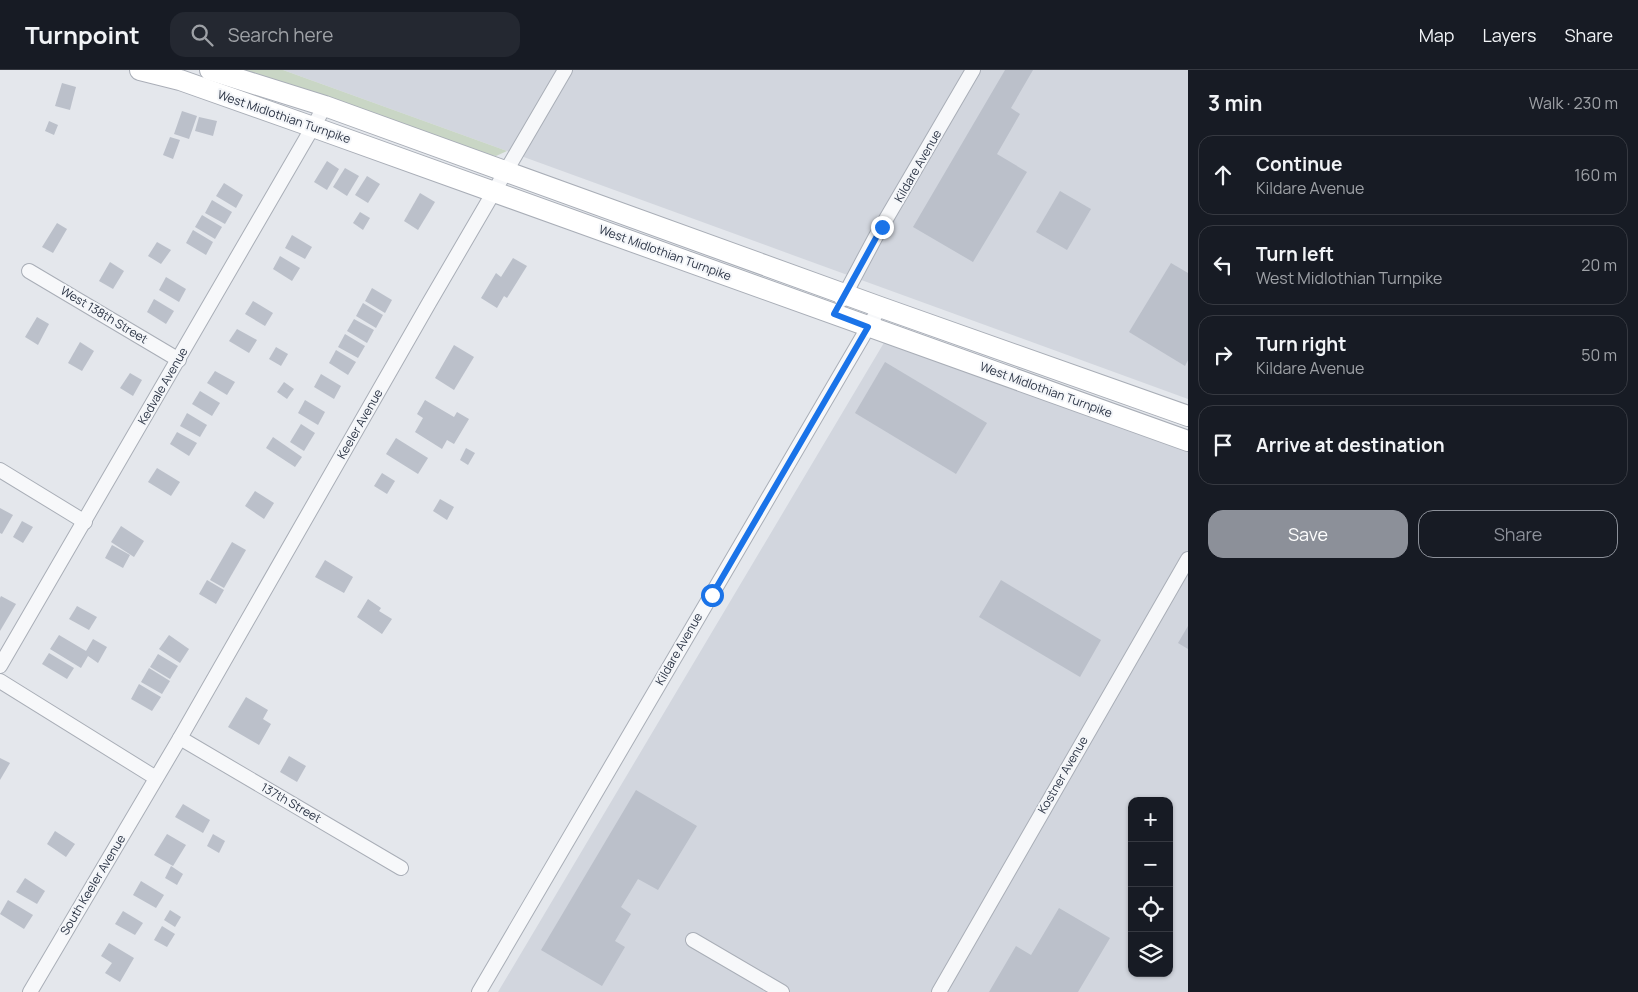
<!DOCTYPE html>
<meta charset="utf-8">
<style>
body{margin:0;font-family:Manrope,sans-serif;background:#242831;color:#f1f3f6}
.controls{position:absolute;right:15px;bottom:15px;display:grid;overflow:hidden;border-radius:10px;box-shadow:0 1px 4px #0004}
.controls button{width:45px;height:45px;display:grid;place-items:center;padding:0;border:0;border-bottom:1px solid #363941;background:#171b24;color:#f1f3f6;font:25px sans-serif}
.stop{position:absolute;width:15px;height:15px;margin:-11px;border:4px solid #1a73e8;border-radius:50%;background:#fff}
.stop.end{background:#1a73e8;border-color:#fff;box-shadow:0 1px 5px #0008}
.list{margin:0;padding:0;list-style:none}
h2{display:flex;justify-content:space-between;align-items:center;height:65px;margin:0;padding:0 20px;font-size:21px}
h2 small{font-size:16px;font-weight:400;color:#9ea1a6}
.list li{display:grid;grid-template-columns:32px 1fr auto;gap:15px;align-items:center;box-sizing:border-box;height:80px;margin:0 10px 10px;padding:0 10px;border:1px solid #363941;border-radius:15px}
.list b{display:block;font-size:19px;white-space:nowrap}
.list p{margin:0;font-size:16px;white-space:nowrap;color:#9ea1a6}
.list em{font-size:16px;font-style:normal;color:#9ea1a6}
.actions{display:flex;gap:10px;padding:15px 20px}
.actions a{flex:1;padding:11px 0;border:1px solid #8c9099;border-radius:15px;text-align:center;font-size:18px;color:#8c9099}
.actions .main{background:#8c9099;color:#fff}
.icon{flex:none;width:28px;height:28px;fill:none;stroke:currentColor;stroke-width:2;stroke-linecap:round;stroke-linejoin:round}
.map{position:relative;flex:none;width:1188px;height:922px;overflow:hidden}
header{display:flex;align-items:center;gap:30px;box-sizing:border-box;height:70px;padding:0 25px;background:#171b24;border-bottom:1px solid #363941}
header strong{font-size:24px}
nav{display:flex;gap:28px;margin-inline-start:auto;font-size:18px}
.search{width:350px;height:45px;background:#242831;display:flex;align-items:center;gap:12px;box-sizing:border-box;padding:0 18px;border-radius:15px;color:#9ea1a6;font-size:19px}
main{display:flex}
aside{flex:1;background:#171b24}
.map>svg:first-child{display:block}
.built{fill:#d2d6de;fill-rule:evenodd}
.green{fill:#c9d6c5}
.building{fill:#bbc0ca}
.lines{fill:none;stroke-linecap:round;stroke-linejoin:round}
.street-casing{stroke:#a9aeb7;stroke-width:16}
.secondary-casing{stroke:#a9aeb7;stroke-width:22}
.street{stroke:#f7f8fa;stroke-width:14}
.secondary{stroke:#fff;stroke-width:20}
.route{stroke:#1a73e8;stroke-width:6}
.labels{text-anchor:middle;stroke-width:4;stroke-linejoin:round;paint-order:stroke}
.street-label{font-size:12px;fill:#2b3445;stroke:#f4f6f9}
</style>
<header>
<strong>Turnpoint</strong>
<div class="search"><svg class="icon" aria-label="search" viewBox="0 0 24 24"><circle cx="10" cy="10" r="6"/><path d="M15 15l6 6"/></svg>Search here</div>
<nav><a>Map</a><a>Layers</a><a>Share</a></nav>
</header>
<main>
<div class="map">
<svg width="1188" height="922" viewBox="0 0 1188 922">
<rect width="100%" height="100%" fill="#e4e7ec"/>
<!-- built -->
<g class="built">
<path d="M283,0H1188V329L507,81Z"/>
<path d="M885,271L1188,381V922H498ZM1132,731H1169V903H1132Z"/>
</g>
<!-- green -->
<path class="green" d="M240,0H283L507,81L496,86L482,83Z"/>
<!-- building -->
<g class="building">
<path d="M1005,0H1033L1011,38L1020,44L997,84L1027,102L973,192L913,157Z"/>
<path d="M62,13L76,17L70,40L55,36Z"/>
<path d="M182,41L197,46L189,69L174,64Z"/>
<path d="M199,47L217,51L213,66L195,61Z"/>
<path d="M49,51L58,55L54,65L45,61Z"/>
<path d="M170,67L180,70L173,89L163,85Z"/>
<path d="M327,91L339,99L327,120L314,112Z"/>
<path d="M345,98L359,106L347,126L333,117Z"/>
<path d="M367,106L380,114L368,133L355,125Z"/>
<path d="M224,113L243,125L236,138L216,126Z"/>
<path d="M1060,121L1091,139L1067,180L1036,162Z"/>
<path d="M420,123L435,132L418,160L404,151Z"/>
<path d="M212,130L232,142L225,154L205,143Z"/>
<path d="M360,142L370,148L363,160L353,153Z"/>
<path d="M202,145L222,157L215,169L195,157Z"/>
<path d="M57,153L67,159L53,183L42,177Z"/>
<path d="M193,160L213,172L206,185L186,173Z"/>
<path d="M292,165L312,177L305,189L285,178Z"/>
<path d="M157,172L171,180L161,194L148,186Z"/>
<path d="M280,186L300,198L292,211L273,199Z"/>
<path d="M513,188L527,196L507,228L504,226L497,238L481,228L496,203L501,207Z"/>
<path d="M110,192L124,201L113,219L99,211Z"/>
<path d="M1171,193L1188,203V290L1185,296L1129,262Z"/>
<path d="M166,207L186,219L179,232L159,220Z"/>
<path d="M372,218L392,230L385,243L365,231Z"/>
<path d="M154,229L174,241L166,254L147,242Z"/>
<path d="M253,231L273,243L265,256L245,244Z"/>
<path d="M363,233L383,245L376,258L356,246Z"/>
<path d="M37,247L49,254L38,275L25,267Z"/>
<path d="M354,249L374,260L367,273L347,261Z"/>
<path d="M237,259L257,270L249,283L229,271Z"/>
<path d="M345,264L365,276L358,288L338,277Z"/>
<path d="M80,272L94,281L82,301L68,293Z"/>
<path d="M454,275L474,287L454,320L435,308Z"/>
<path d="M276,277L288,284L281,296L269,289Z"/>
<path d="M336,280L356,292L348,305L329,293Z"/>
<path d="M885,292L987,353L956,404L855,343Z"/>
<path d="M215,301L235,312L227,325L207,313Z"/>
<path d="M130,303L142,310L133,326L120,318Z"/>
<path d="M321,304L341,316L334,329L314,317Z"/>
<path d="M284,312L294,319L287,329L277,322Z"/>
<path d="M200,321L220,333L212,346L192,334Z"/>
<path d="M305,330L325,342L318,355L298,343Z"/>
<path d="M425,330L454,347L457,342L469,349L454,374L447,370L442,379L415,362L423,348L417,344Z"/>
<path d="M187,343L207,355L200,367L180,356Z"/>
<path d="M301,354L315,363L304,381L290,372Z"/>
<path d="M177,362L197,373L189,386L170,374Z"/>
<path d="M273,367L302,387L295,397L266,378Z"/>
<path d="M396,368L428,388L418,404L386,384Z"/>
<path d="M466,378L475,383L468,395L460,390Z"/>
<path d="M157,398L180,412L171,426L148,412Z"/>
<path d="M382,403L395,411L387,424L374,416Z"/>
<path d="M255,421L274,433L264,449L245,436Z"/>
<path d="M440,429L454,437L447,450L433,441Z"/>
<path d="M0,438L13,445L2,464L0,463Z"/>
<path d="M22,451L33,457L23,473L13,467Z"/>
<path d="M121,456L144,471L134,487L111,472Z"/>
<path d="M232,472L246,480L224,518L210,510Z"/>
<path d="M112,475L130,485L123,498L105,488Z"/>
<path d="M325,490L353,507L344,523L315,507Z"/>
<path d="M207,510L224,520L216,534L199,524Z"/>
<path d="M1001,510L1101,570L1080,607L979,547Z"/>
<path d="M1,526L16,534L0,561V528Z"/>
<path d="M368,529L381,538L379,541L392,549L382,564L357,547Z"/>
<path d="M77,536L97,547L89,560L69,549Z"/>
<path d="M1188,556V579L1178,573Z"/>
<path d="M59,565L86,581L93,569L107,577L98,593L88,586L81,598L50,579Z"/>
<path d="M169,565L189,579L180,593L159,579Z"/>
<path d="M49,583L74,598L67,609L42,594Z"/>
<path d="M158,584L178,596L170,609L150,597Z"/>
<path d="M149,598L170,611L162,624L141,612Z"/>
<path d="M139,614L161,627L152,641L131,629Z"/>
<path d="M246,627L268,640L263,649L271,654L259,675L228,657Z"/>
<path d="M289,686L306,696L297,712L280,702Z"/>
<path d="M0,688L10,693L0,710Z"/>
<path d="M636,720L697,756L658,820L638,809L621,837L631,844L615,871L625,877L602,916L541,880Z"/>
<path d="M183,734L210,750L203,763L175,747Z"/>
<path d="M55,761L75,774L66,787L47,774Z"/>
<path d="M167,764L186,775L173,796L154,785Z"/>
<path d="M213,764L225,771L219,783L207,776Z"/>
<path d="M171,796L183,804L177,815L165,808Z"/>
<path d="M25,808L45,821L37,834L16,822Z"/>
<path d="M141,811L164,825L156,838L133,825Z"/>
<path d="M8,830L33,845L24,859L0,844Z"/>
<path d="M1059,838L1110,868L1078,922H989L1016,876L1031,885Z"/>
<path d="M170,840L181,847L175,857L164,850Z"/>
<path d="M123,841L143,853L135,865L115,854Z"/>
<path d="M162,856L175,864L167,877L154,870Z"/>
<path d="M109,873L134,888L120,912L105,903L112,893L101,886Z"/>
</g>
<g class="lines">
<defs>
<g id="street">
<path d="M29,201L179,290"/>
<path d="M842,230L875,168L973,0"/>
<path d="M0,400L85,452"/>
<path d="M0,596L325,36"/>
<path d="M0,611L156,708"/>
<path d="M180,668L401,798"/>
<path d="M693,870L782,922"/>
<path d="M30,922L180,668L429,233L565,0"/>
<path d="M479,922L880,237"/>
<path d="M939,922L1188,489"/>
</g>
<g id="secondary">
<path d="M140,0L180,10L313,57L1188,371"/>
<path d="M210,0L325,36L880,237L1188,346"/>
</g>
</defs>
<!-- street casing -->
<use href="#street" class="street-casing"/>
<!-- secondary casing -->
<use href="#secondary" class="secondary-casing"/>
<!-- street -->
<use href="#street" class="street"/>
<!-- secondary -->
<use href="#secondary" class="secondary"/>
</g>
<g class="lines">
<!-- route -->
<path class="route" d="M712,525L868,257L834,244L882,157"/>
</g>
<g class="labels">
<!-- street labels -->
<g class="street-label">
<text transform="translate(284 47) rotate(19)" y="4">West Midlothian Turnpike</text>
<text transform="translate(918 96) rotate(-60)" y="4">Kildare Avenue</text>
<text transform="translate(665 183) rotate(20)" y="4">West Midlothian Turnpike</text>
<text transform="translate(104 245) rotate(31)" y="4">West 138th Street</text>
<text transform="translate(163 316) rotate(-60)" y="4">Kedvale Avenue</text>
<text transform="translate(1046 320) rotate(20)" y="4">West Midlothian Turnpike</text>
<text transform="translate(360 354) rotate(-60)" y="4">Keeler Avenue</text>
<text transform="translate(679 579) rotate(-60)" y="4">Kildare Avenue</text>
<text transform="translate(1063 705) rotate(-60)" y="4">Kostner Avenue</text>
<text transform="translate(291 733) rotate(30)" y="4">137th Street</text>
<text transform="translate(93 815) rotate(-59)" y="4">South Keeler Avenue</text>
</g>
</g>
</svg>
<div class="controls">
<button>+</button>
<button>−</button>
<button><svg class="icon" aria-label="locate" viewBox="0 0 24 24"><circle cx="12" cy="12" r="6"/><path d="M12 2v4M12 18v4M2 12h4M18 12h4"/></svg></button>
<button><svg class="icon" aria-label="layers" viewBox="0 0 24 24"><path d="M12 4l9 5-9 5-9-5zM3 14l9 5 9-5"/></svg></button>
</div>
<div class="stop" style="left:712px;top:525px"></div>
<div class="stop end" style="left:882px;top:157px"></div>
</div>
<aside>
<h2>3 min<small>Walk · 230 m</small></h2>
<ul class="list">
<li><svg class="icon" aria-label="ahead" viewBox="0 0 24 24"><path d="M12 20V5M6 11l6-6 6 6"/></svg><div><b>Continue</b><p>Kildare Avenue</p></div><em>160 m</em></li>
<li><svg class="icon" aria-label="left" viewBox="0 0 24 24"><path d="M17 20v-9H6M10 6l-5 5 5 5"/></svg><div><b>Turn left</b><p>West Midlothian Turnpike</p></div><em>20 m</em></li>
<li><svg class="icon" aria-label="right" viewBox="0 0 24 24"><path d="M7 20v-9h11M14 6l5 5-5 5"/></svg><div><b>Turn right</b><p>Kildare Avenue</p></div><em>50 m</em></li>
<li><svg class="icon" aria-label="arrive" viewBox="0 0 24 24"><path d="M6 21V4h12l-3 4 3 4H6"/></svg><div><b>Arrive at destination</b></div></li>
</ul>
<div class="actions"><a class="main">Save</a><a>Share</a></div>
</aside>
</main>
